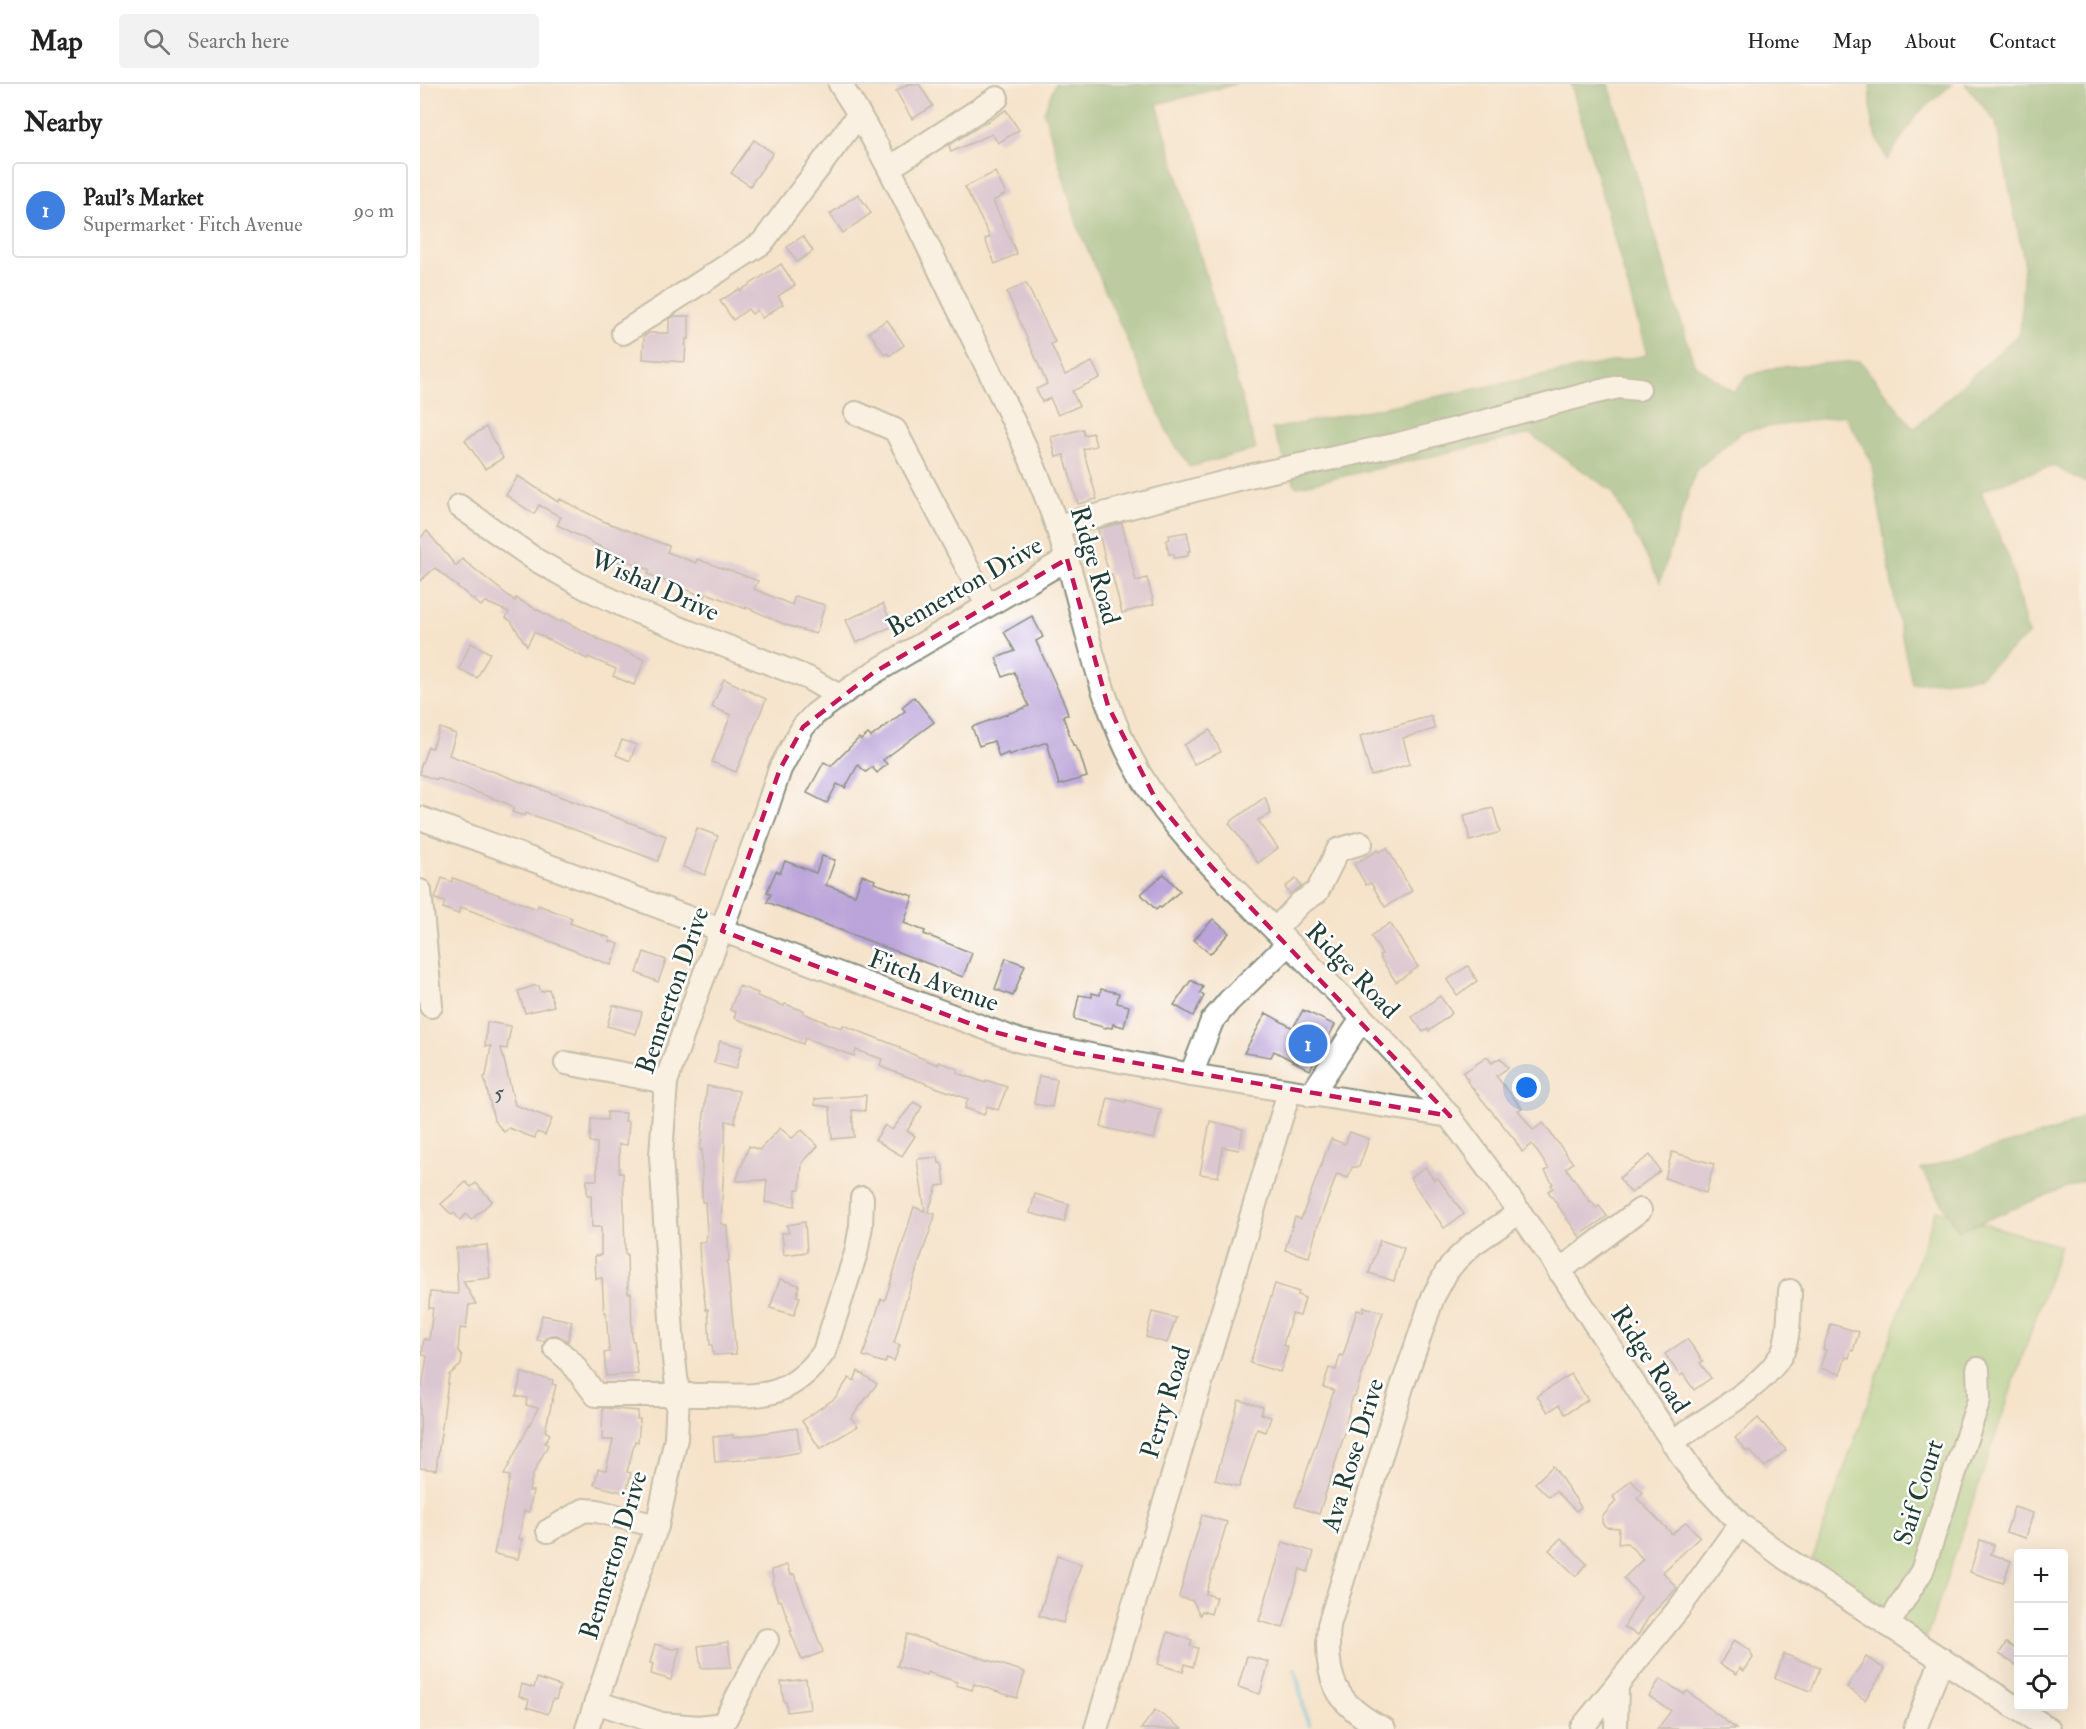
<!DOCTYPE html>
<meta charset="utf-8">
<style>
body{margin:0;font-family:"IM FELL Double Pica",serif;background:#f2f2f2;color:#222}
.controls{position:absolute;right:18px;bottom:18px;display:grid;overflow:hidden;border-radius:6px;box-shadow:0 6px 24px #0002}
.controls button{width:54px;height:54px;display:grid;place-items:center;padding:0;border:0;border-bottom:2px solid #e0e0e0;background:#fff;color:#222;font:30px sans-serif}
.you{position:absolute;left:1107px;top:1004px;width:21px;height:21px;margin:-15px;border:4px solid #fff;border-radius:50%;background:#1a73e8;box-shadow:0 0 0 9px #1a73e833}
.badge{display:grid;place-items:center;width:39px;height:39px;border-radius:50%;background:#0f766e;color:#fff;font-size:20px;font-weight:700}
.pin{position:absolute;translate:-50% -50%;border:3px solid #fff;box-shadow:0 2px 6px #0006}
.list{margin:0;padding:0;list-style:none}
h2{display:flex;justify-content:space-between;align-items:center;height:78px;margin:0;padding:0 24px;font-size:26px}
h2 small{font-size:20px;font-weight:400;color:#767676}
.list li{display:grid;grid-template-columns:39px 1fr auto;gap:18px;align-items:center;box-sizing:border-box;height:96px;margin:0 12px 12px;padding:0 12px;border:2px solid #e0e0e0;border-radius:6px}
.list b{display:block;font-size:22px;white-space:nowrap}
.list p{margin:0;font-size:20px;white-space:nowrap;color:#767676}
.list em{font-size:20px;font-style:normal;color:#767676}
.icon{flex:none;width:33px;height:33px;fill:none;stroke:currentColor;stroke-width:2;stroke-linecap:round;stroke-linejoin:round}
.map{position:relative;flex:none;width:1666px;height:1645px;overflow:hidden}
header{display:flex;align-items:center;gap:36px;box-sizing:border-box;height:84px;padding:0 30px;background:#fff;border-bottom:2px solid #e0e0e0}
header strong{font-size:28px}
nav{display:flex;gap:33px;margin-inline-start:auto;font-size:21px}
.search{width:420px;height:54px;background:#f2f2f2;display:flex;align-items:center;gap:15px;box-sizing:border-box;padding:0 21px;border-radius:6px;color:#767676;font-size:22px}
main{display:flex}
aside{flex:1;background:#fff}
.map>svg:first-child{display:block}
.green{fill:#94cd80;stroke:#5a855a;stroke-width:1.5}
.forest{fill:#77b06e;stroke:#4b7651;stroke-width:1.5}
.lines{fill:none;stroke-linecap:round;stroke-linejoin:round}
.stream{stroke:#64bce1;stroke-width:5}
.building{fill:#bba4d9}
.minor-casing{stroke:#8a9080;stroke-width:26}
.minor{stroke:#fff;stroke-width:22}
.marked{fill:none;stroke:#c2185b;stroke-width:4.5;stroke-dasharray:12 8;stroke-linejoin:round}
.labels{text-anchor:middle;stroke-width:5;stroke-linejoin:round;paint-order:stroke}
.number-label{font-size:22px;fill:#46575d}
.street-label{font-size:26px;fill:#1f3d34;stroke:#fff}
</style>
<header>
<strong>Map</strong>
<div class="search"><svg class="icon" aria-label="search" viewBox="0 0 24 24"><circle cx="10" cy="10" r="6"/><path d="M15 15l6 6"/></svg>Search here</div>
<nav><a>Home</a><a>Map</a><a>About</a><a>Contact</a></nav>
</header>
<main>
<aside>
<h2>Nearby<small></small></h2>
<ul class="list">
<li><span class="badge" style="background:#3f7fe0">1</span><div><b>Paul’s Market</b><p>Supermarket · Fitch Avenue</p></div><em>90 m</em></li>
</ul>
</aside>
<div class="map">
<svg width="1666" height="1645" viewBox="0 0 1666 1645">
<rect width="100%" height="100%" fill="#fff"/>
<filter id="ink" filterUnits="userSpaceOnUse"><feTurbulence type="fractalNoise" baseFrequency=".0167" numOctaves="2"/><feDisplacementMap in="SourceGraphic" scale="12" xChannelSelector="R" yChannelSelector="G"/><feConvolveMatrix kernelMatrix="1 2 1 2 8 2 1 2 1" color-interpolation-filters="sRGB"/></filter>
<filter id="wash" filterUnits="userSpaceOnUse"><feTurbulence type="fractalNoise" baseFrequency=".008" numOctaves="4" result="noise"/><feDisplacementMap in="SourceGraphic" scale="24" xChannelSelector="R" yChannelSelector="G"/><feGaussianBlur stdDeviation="1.35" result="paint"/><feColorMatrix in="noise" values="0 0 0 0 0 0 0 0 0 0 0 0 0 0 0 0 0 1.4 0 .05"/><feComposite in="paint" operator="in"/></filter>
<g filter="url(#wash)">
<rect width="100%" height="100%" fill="#f5e3cb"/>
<!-- green -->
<path class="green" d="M1516,1126L1640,1162L1506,1555L1392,1476Z"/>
<!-- forest -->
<g class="forest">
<path d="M635,0H816L737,20L836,365L770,383L749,352L659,146L624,28Z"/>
<path d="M1151,0H1189L1274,280L1314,308L1326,293L1357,283L1440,277L1494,345L1600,249L1604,177L1576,38L1545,0H1666V399L1634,382L1599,392L1561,407L1590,477L1608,551L1559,593L1492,600L1477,530L1451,376L1425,331L1323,347L1276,386L1240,498L1192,407L1110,350L876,403L852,345L1227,271Z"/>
<path d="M1450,0H1532L1496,31L1467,76L1452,42Z"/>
<path d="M1666,1030V1095L1539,1147L1501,1085L1640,1045Z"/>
</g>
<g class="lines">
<!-- stream -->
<path class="stream" d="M875,1586C881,1604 881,1623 889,1640"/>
</g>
<g id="blocks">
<!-- building -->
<g class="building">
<path d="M488,0H499L513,22L492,35L476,7Z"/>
<path d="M586,26L599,46L578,59L572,50L531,68L529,61Z"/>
<path d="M334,56L353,69L330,102L311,89Z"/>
<path d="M575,88L586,110L573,117L597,170L575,180L565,155L570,153L545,103Z"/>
<path d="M438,110L451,129L423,149L410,130Z"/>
<path d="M383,152L393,167L377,178L367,163Z"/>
<path d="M361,180L375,201L358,212L363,220L342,234L337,226L332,230L328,225L313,236L300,217L319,205L320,207Z"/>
<path d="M606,199L635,258L631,260L645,291L672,278L680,294L652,307L659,322L638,331L630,314L622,318L616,305L627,300L587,208Z"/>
<path d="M255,232H269V255H266L265,278L223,275L224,252L229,249H249V235Z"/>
<path d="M467,236L484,261L469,272L468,269L465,271L449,248Z"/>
<path d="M66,343L83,374L65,385L45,356Z"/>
<path d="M663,345L664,351L673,349L676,362L663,365L677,415L658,420L644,371L636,373L631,353Z"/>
<path d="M98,392L138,418L140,415L183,437L249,462L247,468L276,479L277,475L307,486V485L338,497L334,505L372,521L375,512L405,521L396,550L366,541L326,523V525L287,509L285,513L228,490L230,486L203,475L201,479L189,474V467L137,441L141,433L119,421L114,430L86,411Z"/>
<path d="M702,439L716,497L727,494L734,520L702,529L692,490L689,491L678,445Z"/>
<path d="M7,447L36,482L42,475L95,517L96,514L140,538L142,536L177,554V555L225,576L214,601L193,592L196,585L168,573L167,575L114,548L107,562L91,537L86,534L89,528L65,518L61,522L15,484L0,497V454Z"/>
<path d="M767,448L771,467H768V472L754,474V470H749L746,456L750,455L749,451Z"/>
<path d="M463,520L473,542L436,559L426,536Z"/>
<path d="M612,532L623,553L616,557L645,621L648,631L643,632L653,661H655L657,667H659L667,693L639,701L627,658L589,671L588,669L579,673L574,657L559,662L552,643L609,622L594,588L583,593L576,574L595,567L584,548Z"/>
<path d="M51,559L70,569L57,594L39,585Z"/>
<path d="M304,595L346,615L316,688L292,678L311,631L292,623Z"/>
<path d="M494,613L514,638L463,676L467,680L457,689L452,683L446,688L438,681L425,704L417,700L407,719L387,709L404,678L411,682L439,654L441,656L448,650L451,653L485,627L482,623Z"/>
<path d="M1011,632L1015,645L983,654L990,680L951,692L940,652Z"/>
<path d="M20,644L36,650L29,671L246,752L238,777L150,744L106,729L105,732L92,728L94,723L86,719L17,694V696L0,690V684L8,663L12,664Z"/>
<path d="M790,646L801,668L774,680L764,661Z"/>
<path d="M202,656L216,661L210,677L196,671Z"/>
<path d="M845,713L851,730L838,736L858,764L838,779L809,739Z"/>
<path d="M1073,724L1080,748L1050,757L1044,731Z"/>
<path d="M277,744L298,752L285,791L263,783Z"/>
<path d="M967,764L992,807L965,823L951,799L946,801L934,780L958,766L959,768Z"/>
<path d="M402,772L415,776L406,801L435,811L442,791L455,796L454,799L493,812L484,839L505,847L504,850L552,869L543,893L347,818L351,810L347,808L356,787L360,789L365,777L396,789Z"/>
<path d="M744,790L760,807L741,824L739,823L736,826L721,810Z"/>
<path d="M22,794L32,798L33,794L117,825L118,821L152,834L150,839L190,854L189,857L199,860L191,881L44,824H40L38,830L23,824L25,818L15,815Z"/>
<path d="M876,795L881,802L870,810L865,803Z"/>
<path d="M793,835L809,849L790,870L774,856Z"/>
<path d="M970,839L998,883L976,898L959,872L962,870L951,852Z"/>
<path d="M224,868L246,876L238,898L217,889Z"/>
<path d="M586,874L605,881L593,912L575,905Z"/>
<path d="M1048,882L1057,897L1037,911L1027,896Z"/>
<path d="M771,896L783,903L780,909L784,912L773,932L754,921Z"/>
<path d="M114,902H119L121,908L129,905L134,922L105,929L98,907Z"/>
<path d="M319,902L338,909L337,912L364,922L365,920L384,927L383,929L412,941L422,944L423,941L480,963V965L518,981L519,978L538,985L537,989L566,999V996L587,1003L578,1026L567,1022L564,1031L545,1024L548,1015L464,984L460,981L462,975L436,966L434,972L385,954L383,960L314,934L316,928L310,926Z"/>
<path d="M681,905L699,909L697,919L709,922L704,943L693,940L692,944L687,943L686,944L654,935L659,911L672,913V909L680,911Z"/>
<path d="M1020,912L1032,929L1009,947L1008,945L1003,948L992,933Z"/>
<path d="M193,921L222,928L216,950L187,942Z"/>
<path d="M883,926L915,941L890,986L854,967L851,973L824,969L846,929L873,944Z"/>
<path d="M67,938L91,942L87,965L81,964L95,1021L132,1035L125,1051L117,1048L115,1054L109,1052L89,1044L84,1048L74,1036L64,993L66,992L71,962H65Z"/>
<path d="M300,957L322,963L316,985L294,979Z"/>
<path d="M1067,973L1072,979L1080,974L1088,984L1076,992L1102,1024L1098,1026L1113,1046L1123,1039L1153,1079L1146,1084L1170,1118L1171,1117L1176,1124L1179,1122L1187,1132L1159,1152L1128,1107L1133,1104L1131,1101L1133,1100L1125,1087L1129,1085L1112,1060L1102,1068L1095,1056L1047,997L1048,996L1043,989Z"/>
<path d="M619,992L637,995L632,1023L614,1020Z"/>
<path d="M287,1002L319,1007L315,1039L306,1037L301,1140L307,1142L309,1177H307L316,1270L293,1271L292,1261H290L288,1225L286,1226L280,1178L279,1158H286L287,1147L285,1118H282V1066H280Z"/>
<path d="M446,1011L445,1027L432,1026L434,1053L412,1055L410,1023L395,1021V1015Z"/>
<path d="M688,1014L706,1018V1016L741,1026L734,1055L681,1043Z"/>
<path d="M494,1018L502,1023L487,1047L495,1052L482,1072L455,1056L465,1041L472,1046Z"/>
<path d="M187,1028L206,1029L205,1037L209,1038L207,1061L199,1060V1089H203L205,1170H207L208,1209H211L212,1257H214L218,1290L186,1292L184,1269L189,1268L186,1228H184L182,1194L176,1195L175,1172L181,1171V1143H172L171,1111H167V1096H177V1059L170,1058L171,1035L187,1036Z"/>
<path d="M790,1037L823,1045L819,1066L803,1063L798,1093L780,1090Z"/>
<path d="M360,1044L372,1054L382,1046L398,1062L382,1079L380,1105H376L375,1122L345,1118L347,1096L316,1097L329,1062L339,1066Z"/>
<path d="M930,1048L949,1055L939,1083H932L928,1094L917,1090L898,1141L889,1173L865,1166L875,1133L881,1135L911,1055L925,1060Z"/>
<path d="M1252,1068L1294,1080L1286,1109L1245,1094Z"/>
<path d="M1230,1071L1240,1087L1211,1109L1199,1094Z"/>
<path d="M518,1073L519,1079H521L523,1083L525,1101L517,1102L508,1128L515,1130L514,1135L487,1213L474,1259L480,1261L474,1277L467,1274L465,1279L443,1272L461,1215L465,1216L494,1123L505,1127L497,1075Z"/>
<path d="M1005,1083L1014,1096L1018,1094L1044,1130L1024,1144L990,1094Z"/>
<path d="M46,1098L51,1103L56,1099L72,1117L51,1136L46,1130L40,1136L34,1129L32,1131L21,1120Z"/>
<path d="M615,1110L649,1120L644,1138L610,1129Z"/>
<path d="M385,1138L387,1168L364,1171L362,1149H369L367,1141Z"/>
<path d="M960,1156L984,1164L974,1197L949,1189Z"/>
<path d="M67,1161L70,1194L43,1197L56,1220L49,1221L46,1245L40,1244L38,1266L42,1272L41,1281L29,1291L16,1386L0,1384V1302L2,1303L7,1272L2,1271L4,1255L9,1256L13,1224H9L10,1208L38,1210L36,1164Z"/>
<path d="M360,1195L379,1201L377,1212L380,1213L374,1231L350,1224Z"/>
<path d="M855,1200L879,1208L878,1211L885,1214L880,1232L872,1230L863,1261L868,1263L860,1288L830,1279Z"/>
<path d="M944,1223L963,1228L935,1312H933L926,1338L928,1339L899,1430L875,1422L914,1306L903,1303L909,1284L916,1286L920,1271L923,1272L937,1226L943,1228Z"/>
<path d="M732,1228L756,1234L747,1259L726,1253Z"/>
<path d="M122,1231L152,1237L148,1257L137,1251H130L124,1257L117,1256Z"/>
<path d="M1411,1240L1439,1248L1433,1267L1431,1266L1429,1274L1426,1273L1420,1290L1400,1284L1406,1266L1403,1265Z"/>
<path d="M1267,1255L1283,1277L1280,1279L1291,1294L1274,1306L1263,1290L1260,1292L1245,1270Z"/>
<path d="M438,1287L457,1300L431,1334L438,1342L400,1365L382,1337L415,1314L429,1294L434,1297Z"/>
<path d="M102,1289L133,1296L132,1300L136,1301L125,1347L130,1350L125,1359L128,1361L113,1390L109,1407H113L109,1428L104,1427L99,1455H102L98,1475L74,1470L90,1392L84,1391L118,1324L106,1321L107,1314L96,1312Z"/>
<path d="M1151,1290L1168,1316L1145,1330L1139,1321L1128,1328L1117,1312Z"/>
<path d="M819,1316L843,1323L841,1330L851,1333L846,1348L837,1345L819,1403L795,1396Z"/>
<path d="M183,1324L218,1327L217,1335H220L218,1358L215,1357L207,1388L211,1389L206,1409L174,1401L178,1385L186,1386L193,1356H182Z"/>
<path d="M1338,1334L1366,1366L1345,1383L1329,1366L1327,1368L1315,1354Z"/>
<path d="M377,1344L381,1368L347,1374L295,1378L293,1353L313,1351V1354Z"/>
<path d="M1133,1382L1161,1423L1156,1427L1136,1407L1129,1413L1115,1399Z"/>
<path d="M1211,1396L1223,1409L1217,1414L1252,1450L1266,1438L1280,1453L1243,1488L1257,1504L1228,1534L1218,1551L1204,1543L1221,1513L1204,1494L1223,1475L1207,1459L1198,1460L1199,1444L1186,1443L1182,1439V1433L1196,1417L1193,1413Z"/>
<path d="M1594,1423L1613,1429L1606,1454L1586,1448Z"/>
<path d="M782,1431L807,1438L786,1510L796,1513L791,1530L782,1527L780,1531L773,1517L759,1513Z"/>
<path d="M1141,1454L1167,1480L1156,1492L1129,1466Z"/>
<path d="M1560,1456L1574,1461L1571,1470L1591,1477L1583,1499L1550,1488Z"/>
<path d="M863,1458L894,1468L888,1488L880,1485L863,1544L839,1537Z"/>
<path d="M637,1472L661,1480L643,1539L619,1532Z"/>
<path d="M367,1481L370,1491L374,1490L403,1568L382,1576L370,1547H372L361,1516L358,1517L352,1498L354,1497L351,1486Z"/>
<path d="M748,1548L772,1556L770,1562L778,1564L773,1583L765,1580L763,1588L738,1580Z"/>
<path d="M487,1550L605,1588L597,1614L554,1600L552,1606L536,1601L537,1598L507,1588L506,1591L477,1582Z"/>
<path d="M1314,1556L1330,1566L1333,1574L1324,1587L1320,1584L1317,1590L1300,1580Z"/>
<path d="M308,1558L311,1583L281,1584L278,1562Z"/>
<path d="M1586,1559L1599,1567V1583L1579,1570Z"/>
<path d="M235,1560L252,1565L260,1564L251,1596L231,1590L233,1580L230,1579Z"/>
<path d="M1364,1570L1400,1584L1391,1607L1355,1594Z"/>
<path d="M827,1572L849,1578L840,1610L818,1603Z"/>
<path d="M1446,1573L1465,1585L1445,1616L1427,1603Z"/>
<path d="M117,1594L140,1602L136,1616L133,1615L128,1630L107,1623L109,1616L99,1612L102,1600L114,1604Z"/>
<path d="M386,1595L390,1625L367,1628L366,1618H364L361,1598Z"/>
<path d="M1240,1595L1264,1610L1267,1607L1316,1645H1237L1251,1627L1229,1612Z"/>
<path d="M735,1626L762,1645H721Z"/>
</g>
</g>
</g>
<g filter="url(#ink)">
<use href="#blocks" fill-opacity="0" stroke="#8a9080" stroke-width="1.5"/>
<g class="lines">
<defs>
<g id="minor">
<path d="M420,0C467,72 502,151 540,228C574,298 611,367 636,440C665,524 675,615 721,692C754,747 800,791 845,836C898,889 952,942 1001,998C1027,1027 1049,1059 1072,1090C1145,1189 1208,1294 1277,1394L1320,1440L1365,1474L1629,1645"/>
<path d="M469,84L577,14"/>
<path d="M203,249L342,159L439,30"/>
<path d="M436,329L475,346L567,521"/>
<path d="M39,422L116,476L164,503L215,527L388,594L419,612"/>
<path d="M637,442L829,392L979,360L1172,309L1199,303L1219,305"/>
<path d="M0,734L600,957L771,991L1030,1032"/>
<path d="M0,807L11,922"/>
<path d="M855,846L880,819L897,808L918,766L941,759"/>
<path d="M146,979L246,998"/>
<path d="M771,991L792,937L809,917L868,860"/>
<path d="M891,1011L942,935"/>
<path d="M1139,1187L1220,1126"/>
<path d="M135,1264L151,1278L176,1311C214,1311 252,1311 291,1311C313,1311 338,1314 359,1306C379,1298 392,1285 404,1268L436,1169L441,1142L442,1114"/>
<path d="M1252,1358C1283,1336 1348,1301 1363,1267C1370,1249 1369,1225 1370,1207"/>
<path d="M128,1447L164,1426L177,1427L237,1442"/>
<path d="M1468,1541L1502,1487L1559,1316L1558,1285"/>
<path d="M176,1618L242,1640L279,1643L303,1640L347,1556"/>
<path d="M167,1645L220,1487L237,1442L256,1354L258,1311L253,1266L241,1072L246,998L277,910L345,730L360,685L383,643L395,630L419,612L453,589L647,475"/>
<path d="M676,1645L869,1008"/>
<path d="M964,1645C915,1621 904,1594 909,1541L982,1303L1013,1213L1027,1187L1037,1175L1053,1160L1100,1128"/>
<path d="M1161,1645L1260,1523L1320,1440"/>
<path d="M1196,1645L1197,1601"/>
<path d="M1495,1645L1522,1575"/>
</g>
</defs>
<!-- minor casing -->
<use href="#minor" class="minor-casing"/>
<!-- minor -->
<use href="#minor" class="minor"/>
</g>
</g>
<!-- marked area -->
<path d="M0 0H1666V1645H0ZM647,475L688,622L736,716L791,782L1030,1032L651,968L567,946L302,847L360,685L383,643L453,589Z" fill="#f5e3cb" fill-opacity=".55" fill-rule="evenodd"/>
<path class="marked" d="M647,475L688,622L736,716L791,782L1030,1032L651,968L567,946L302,847L360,685L383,643L453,589Z"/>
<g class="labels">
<!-- number labels -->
<g class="number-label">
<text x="79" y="1016">5</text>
</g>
<!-- street labels -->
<g class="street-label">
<text transform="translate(676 481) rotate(74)" y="9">Ridge Road</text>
<text transform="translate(235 501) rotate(24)" y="9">Wishal Drive</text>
<text transform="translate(544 502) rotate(-30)" y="9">Bennerton Drive</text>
<text transform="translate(933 886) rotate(46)" y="9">Ridge Road</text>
<text transform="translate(514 896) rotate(20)" y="9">Fitch Avenue</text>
<text transform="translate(252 906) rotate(-71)" y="9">Bennerton Drive</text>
<text transform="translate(1231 1275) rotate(57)" y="9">Ridge Road</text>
<text transform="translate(745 1318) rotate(-73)" y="9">Perry Road</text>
<text transform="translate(932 1371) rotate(-73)" y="9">Ava Rose Drive</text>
<text transform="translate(1498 1408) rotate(-72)" y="9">Saif Court</text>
<text transform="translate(193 1471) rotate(-73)" y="9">Bennerton Drive</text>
</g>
</g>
</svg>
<div class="controls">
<button>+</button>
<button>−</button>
<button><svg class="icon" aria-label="locate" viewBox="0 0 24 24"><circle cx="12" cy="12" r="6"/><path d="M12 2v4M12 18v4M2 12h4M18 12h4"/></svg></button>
</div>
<div class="you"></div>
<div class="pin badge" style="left:888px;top:960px;background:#3f7fe0">1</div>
</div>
</main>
